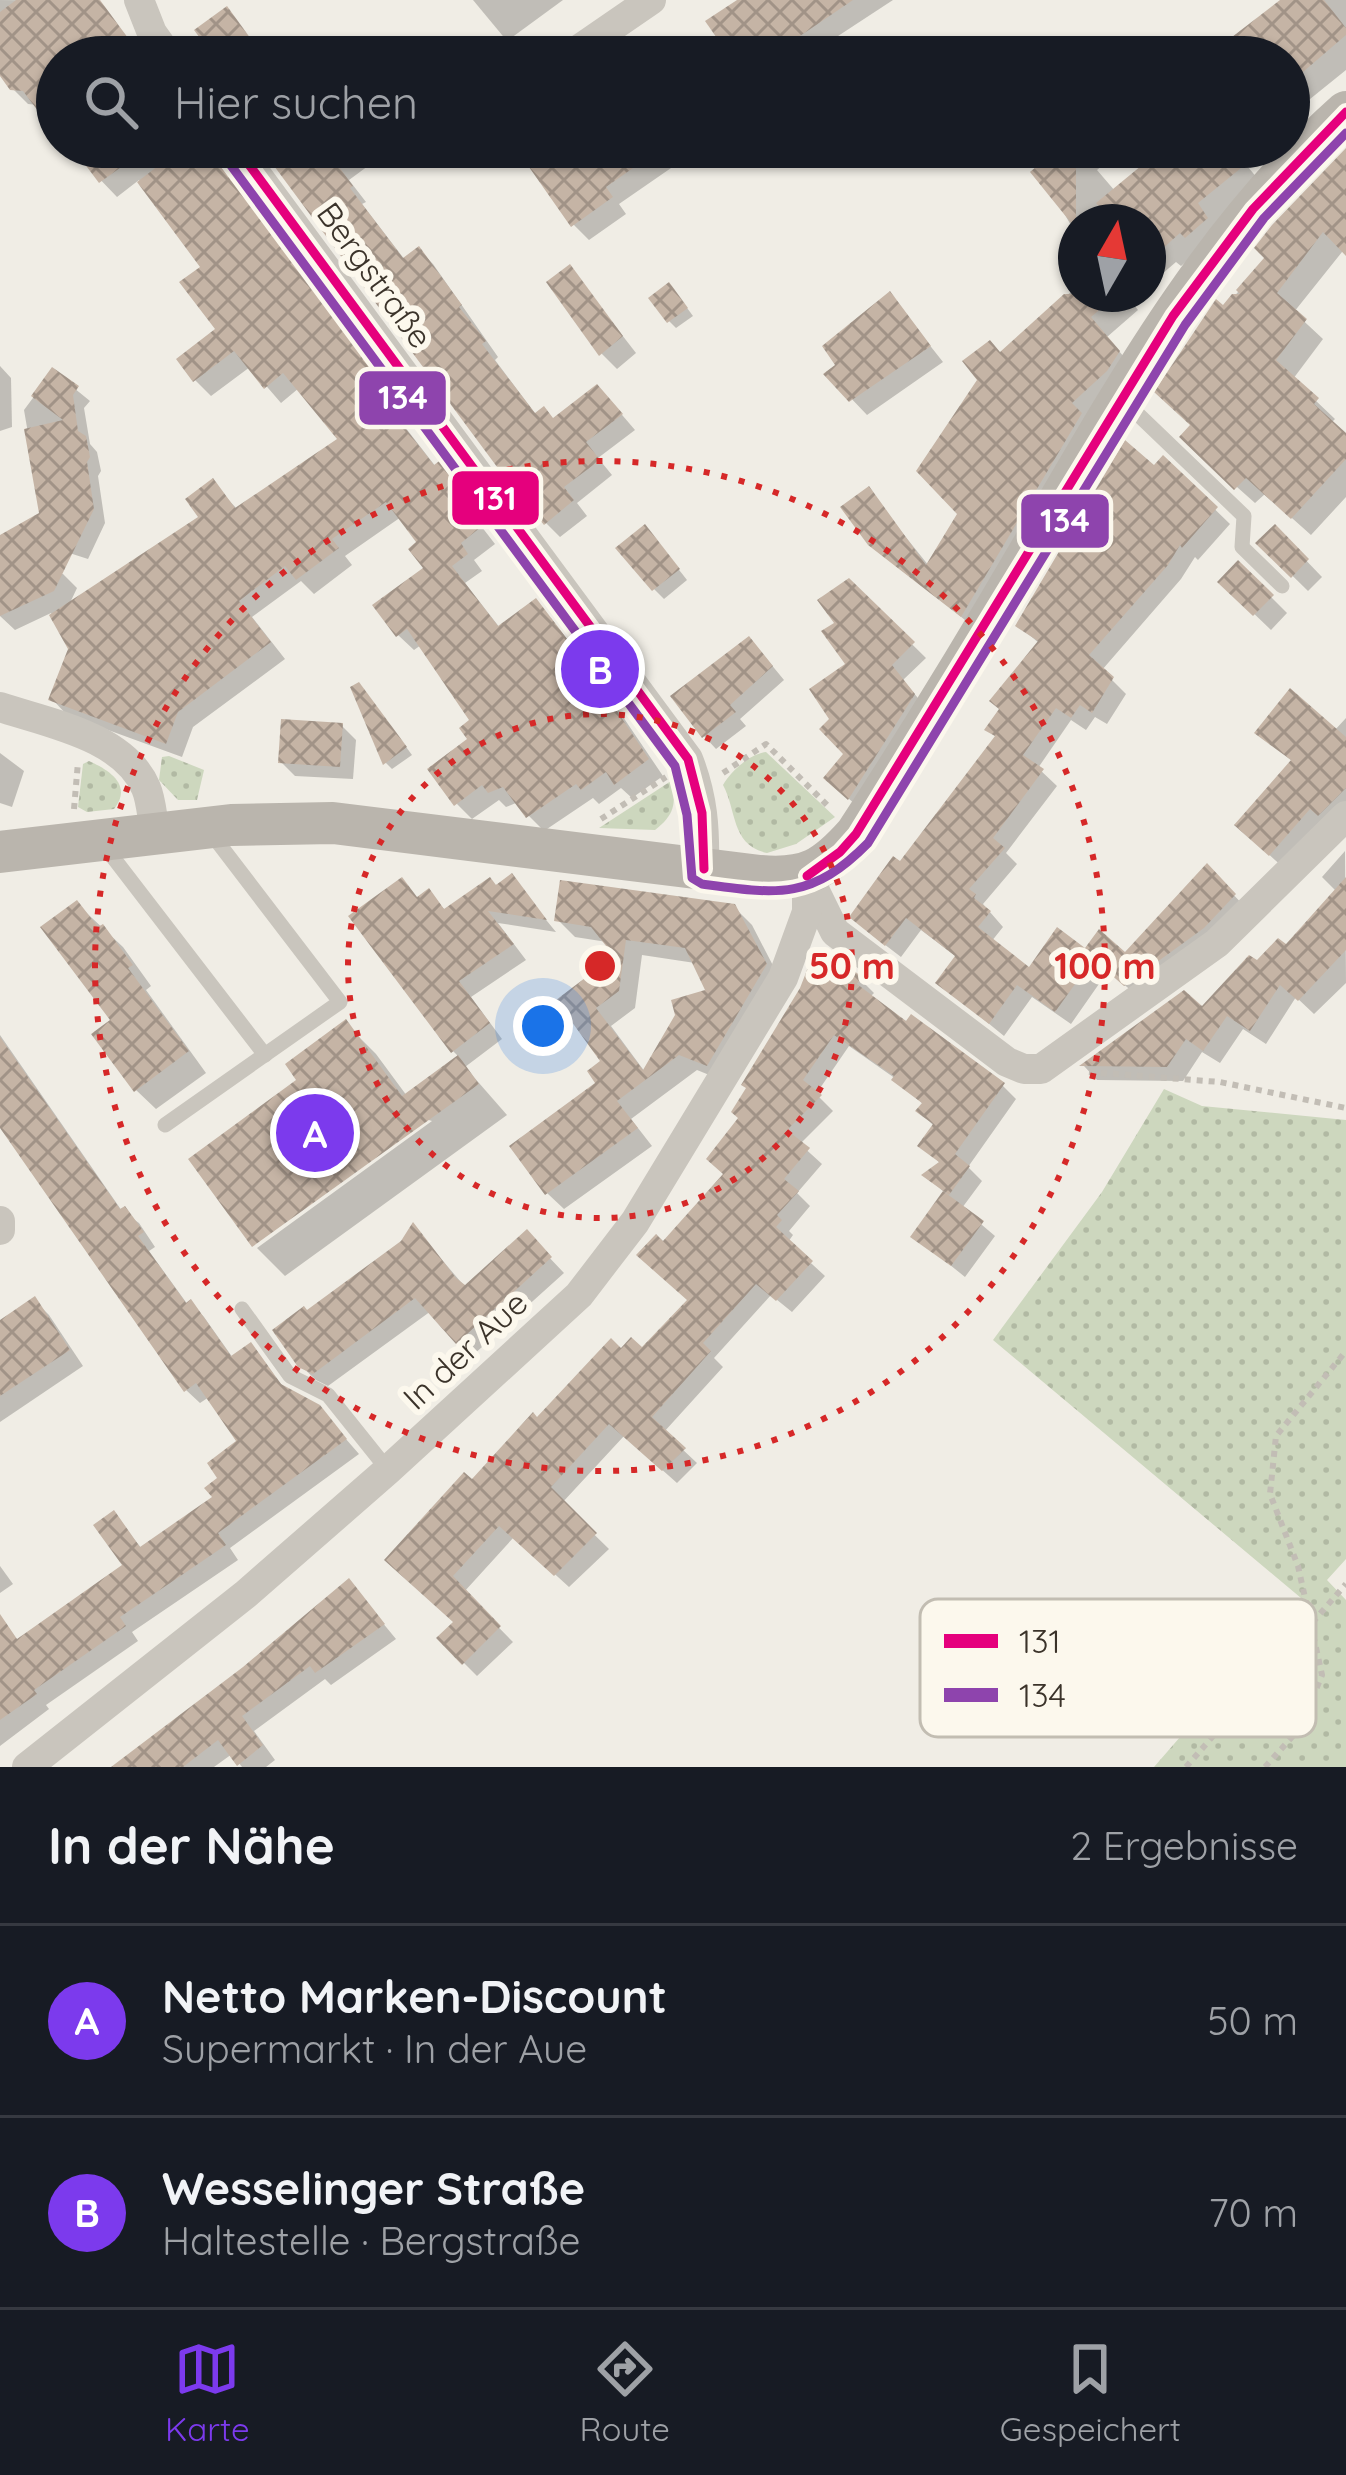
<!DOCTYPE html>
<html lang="de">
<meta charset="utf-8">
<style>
body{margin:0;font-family:Quicksand,sans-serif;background:#242831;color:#f1f3f6}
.compass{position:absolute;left:1058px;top:204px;width:108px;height:108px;border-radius:50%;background:#171b24;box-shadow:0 3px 9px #0004;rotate:9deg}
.you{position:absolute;left:543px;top:1026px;width:42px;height:42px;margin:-30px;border:9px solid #fff;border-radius:50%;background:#1a73e8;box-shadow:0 0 0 18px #1a73e833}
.badge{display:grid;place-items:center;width:78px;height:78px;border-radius:50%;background:#7c3aed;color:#fff;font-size:39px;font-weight:700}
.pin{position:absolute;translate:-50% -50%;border:6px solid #fff;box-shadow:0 3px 12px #0006}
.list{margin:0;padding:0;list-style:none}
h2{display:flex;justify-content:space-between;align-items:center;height:156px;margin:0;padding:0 48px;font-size:51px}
h2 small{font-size:39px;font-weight:400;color:#9ea1a6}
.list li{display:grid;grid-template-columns:78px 1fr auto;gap:36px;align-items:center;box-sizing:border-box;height:192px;padding:0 48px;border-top:3px solid #363941}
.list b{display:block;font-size:45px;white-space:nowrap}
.list p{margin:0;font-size:39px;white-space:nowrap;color:#9ea1a6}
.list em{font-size:39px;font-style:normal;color:#9ea1a6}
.icon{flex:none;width:66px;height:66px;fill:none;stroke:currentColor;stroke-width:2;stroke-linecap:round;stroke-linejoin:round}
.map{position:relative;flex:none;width:1346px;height:1767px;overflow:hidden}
.search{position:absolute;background:#171b24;box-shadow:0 3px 9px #0004;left:36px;right:36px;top:36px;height:132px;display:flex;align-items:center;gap:30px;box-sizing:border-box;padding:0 42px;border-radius:66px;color:#9ea1a6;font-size:45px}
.sheet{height:540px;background:#171b24}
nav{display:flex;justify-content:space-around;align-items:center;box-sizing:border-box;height:168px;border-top:3px solid #363941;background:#171b24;font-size:33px;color:#9ea1a6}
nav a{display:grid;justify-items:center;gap:6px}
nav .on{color:#7c3aed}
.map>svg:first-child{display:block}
.grass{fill:url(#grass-dots)}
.shadow{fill:#0003;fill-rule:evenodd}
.building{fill:url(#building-cross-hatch);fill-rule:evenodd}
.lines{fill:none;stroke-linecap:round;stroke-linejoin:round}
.path{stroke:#c2bdb5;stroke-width:6;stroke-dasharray:6 6;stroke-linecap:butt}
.lane{stroke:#c9c5bd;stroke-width:15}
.street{stroke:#c9c5bd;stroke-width:30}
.secondary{stroke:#bab5ad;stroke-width:42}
.bus-1-casing{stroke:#fcf8ed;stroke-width:18}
.bus-2-casing{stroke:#fcf8ed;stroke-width:18}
.bus-1{stroke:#e5007d;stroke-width:9}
.bus-2{stroke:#8e44ad;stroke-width:9}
.ring{fill:none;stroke:#d62828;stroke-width:6;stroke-dasharray:6 12}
.labels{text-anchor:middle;stroke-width:12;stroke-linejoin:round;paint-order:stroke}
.street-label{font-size:33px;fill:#3b332a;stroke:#fcf8ed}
.key{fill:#fcf8ed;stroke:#c2bdb2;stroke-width:3}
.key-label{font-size:33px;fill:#3b332a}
.centre{fill:#d62828;stroke:#fcf8ed;stroke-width:6}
.ring-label{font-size:36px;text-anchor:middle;font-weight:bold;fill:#d62828;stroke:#fcf8ed;stroke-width:12;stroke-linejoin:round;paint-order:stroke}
.line-badge{stroke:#fcf8ed;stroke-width:4.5}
.badge-label{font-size:33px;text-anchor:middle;font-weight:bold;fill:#fff}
</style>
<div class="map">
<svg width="1346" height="1767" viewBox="0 0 1346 1767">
<defs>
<pattern id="grass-dots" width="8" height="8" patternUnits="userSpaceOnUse" patternTransform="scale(3)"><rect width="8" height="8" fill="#cdd7be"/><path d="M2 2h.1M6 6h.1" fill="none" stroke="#b1b9a3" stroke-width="1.8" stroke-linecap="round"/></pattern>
<pattern id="building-cross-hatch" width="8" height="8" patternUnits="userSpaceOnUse" patternTransform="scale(3)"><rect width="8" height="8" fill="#c5b4a5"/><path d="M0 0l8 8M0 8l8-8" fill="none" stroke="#a19387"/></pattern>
</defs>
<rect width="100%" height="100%" fill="#f0ede5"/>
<!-- grass -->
<g class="grass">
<path d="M766,752L835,817L796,844L767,853C731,845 737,811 723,785C731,771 750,754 766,752Z"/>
<path d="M169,756L204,770L197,800H178L159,780L162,757Z"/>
<path d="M89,761C109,770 133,785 114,809L87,812L78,807L83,764Z"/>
<path d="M671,781C677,804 674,815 655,830L599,828Z"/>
<path d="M1164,1089L1202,1106L1346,1120V1559L1327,1580L1346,1600V1767H1154L1301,1598L993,1340L1102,1192Z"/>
</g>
<!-- shadow -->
<g class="shadow">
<path d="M0,0L98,1L143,57H57V131L38,105L28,104L12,88L0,57Z"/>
<path d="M473,0H563L507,41Z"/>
<path d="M742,0H893L806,57H734Z"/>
<path d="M1285,0H1346V70L1289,116V57H1216Z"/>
<path d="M1119,42L1134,57H1101Z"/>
<path d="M69,147H210L414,420L405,427L436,467L442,463L458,479L485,516L478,522L495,544L474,560L482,571L465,583L500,628L551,618L598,680L663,776L632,798L621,788L599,804L593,798L544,831L516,803L506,807L499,800L472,819L457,804L473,720L421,645L414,650L398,635L428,569L421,542L401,517L345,556L352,565L314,594L301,581L252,617L285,659L193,727L182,757L67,715L52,699L71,649L51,613L15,630L0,616V564L63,574L77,588L69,605L202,517L212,482L238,510L341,440L299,388L281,403L250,367L211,396L195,380L219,330L204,268L139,180L117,197Z"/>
<path d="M274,147H354L368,166L349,180L366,202L362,204L405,260L419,250L433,264L498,357L495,360L537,416L555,420L611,402L635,430L598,458L612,475L577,503L587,516L560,537L546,523Z"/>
<path d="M563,147H716L693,163L687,157L619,204L626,214L589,240L574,225Z"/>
<path d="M1033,147H1124L1097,170L1115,191L1168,147H1250L1239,156L1262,184L1215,223L1224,238L1201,249L1181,266L1176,262L1148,286V222H1076V234L1057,201L1047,162Z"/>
<path d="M1346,153V247L1294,312L1323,339L1293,379L1335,419L1331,423L1346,437V497L1311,535L1265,494L1255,503L1201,455L1193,425L1223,309L1268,258Z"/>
<path d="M570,268L636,353L617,369L602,354Z"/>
<path d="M1076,278V294H1139L1131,301L1138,310L1107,337L1136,371L981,633L870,543L868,490L929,566L961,514L1002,355L1072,291L1067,285Z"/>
<path d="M676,293L693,316L676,328L669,321Z"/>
<path d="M890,295L943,362L867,415L828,374L840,366Z"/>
<path d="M0,366L11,378L12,427L0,431Z"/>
<path d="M53,371L90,401L84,408L90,444L97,452L101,471L98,476L105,523L88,559L29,540L42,515L24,410Z"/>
<path d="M1163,459L1230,524L1198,560L1195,557L1181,579L1102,670L1126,694L1107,724L1095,717L1086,730L1071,720L1038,768L1057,786L1006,853L1017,864L983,904L1003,927L991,942L1030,971L1086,952L1125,956L1207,867L1248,910L1140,998L1108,971L1071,1024L1032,997L1004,1036L939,983L958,958L921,930L901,957L867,931L900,865L997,738L988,730L1040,644L1019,626Z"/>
<path d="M1275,528L1322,577L1308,591L1259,543Z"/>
<path d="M654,538L687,580L664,599L654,589Z"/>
<path d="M1238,564L1287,613L1271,630L1221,582Z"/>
<path d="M849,582L926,658L903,680L927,709L863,811L841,792L847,753L833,719L849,664L838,624Z"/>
<path d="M761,652L784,680L740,719L746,726L716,749L704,736Z"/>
<path d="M366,693L412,755L392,769L386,763Z"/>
<path d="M1346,718V817L1285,869L1253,840L1293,762L1258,732L1334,731Z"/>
<path d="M342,726L356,740L353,779L295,776L281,762Z"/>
<path d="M0,753L24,771L12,807L0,803Z"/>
<path d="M1345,851L1346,983L1314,1014L1296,997L1266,1044L1243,1029L1220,1063L1202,1052L1183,1081L1097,1080L1084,1066L1184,994L1203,1011L1257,964L1286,949L1337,892L1322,877Z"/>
<path d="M511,877L556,932L498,923L526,960L471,997L502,1039L465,1067L507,1115L285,1276L257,1248L432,1121L300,1080L345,1023L376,1054L407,1096L460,1058L453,1051L419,899L428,892L446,911Z"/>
<path d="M77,904L123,947L151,986L146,990L206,1073L156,1109L136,1090Z"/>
<path d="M734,907L752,925L782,983L724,1081L697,1070L631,1119L652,1146L564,1209L547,1193L599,1083L604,1062L560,1001L618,956L607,942L575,937L558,920ZM642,955L695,963L709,992L645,1072L611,1026L635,1008Z"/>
<path d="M860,979L874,993L870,997L1003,1086L1016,1099L968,1167L982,1181L962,1208L995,1236L965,1277L914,1236L945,1193L925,1175L941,1164L921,1145L935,1127L919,1111L924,1105L896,1079L849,1046L816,1094L833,1111L800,1144L822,1164L797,1193L810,1206L789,1231L793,1235L788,1242L825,1276L792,1312L771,1295L714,1358L723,1367L664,1432L697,1463L677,1483L624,1436L562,1503L609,1549L569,1587L514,1537L464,1592L513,1642L477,1676L440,1639L456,1623L401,1573L472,1483L538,1421L622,1352L642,1351L691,1301L664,1245L726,1175Z"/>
<path d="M0,1035L122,1211L139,1223L155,1247L149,1251L188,1305L191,1303L204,1317L233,1358L251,1346L286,1390L318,1407L359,1454L230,1548L238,1560L132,1632L138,1641L46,1705L49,1709L0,1746V1638L19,1641L126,1566L114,1514L142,1549L216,1498L240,1442L209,1397L200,1403L186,1390L0,1121Z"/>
<path d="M414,1227L466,1288L527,1234L564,1273L472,1356L431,1311L328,1386L316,1380L300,1365Z"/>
<path d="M34,1300L49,1315L83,1366L0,1422V1324Z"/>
<path d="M0,1566L13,1584L0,1593Z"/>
<path d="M349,1582L396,1639L331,1685L325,1679L254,1731L275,1760L266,1767H242L232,1754L214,1767H116L245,1669Z"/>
</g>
<!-- building -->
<g class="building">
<path d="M16,0H100L142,57H57V136L23,91L10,90L0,76V12Z"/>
<path d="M737,0H853L769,57H730L705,21Z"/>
<path d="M1280,0H1324L1346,28V35L1289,84V57H1206Z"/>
<path d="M227,6L264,57H214L194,30Z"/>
<path d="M72,147H149L99,183Z"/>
<path d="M183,147H208L232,174L401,403L391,410L434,465L442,459L472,499L465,505L481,527L461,543L468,554L452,566L498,626L536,598L583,660L649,759L614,785L606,772L581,790L576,784L526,818L503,787L488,793L482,785L454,806L427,769L467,739L459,728L469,720L407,629L396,637L372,605L423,568L408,549L416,542L386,502L332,539L339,548L296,580L285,566L239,601L271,642L178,712L166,744L48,700L68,649L49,615L198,517L185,499L213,478L235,508L337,439L283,373L264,389L234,351L193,382L176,359L215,329L179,282L200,267L137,182Z"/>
<path d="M269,147H360L337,164L353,186L350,188L403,258L419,246L462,305L459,307L486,341L482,344L535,413L544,406L553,418L597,384L623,414L586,442L600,460L564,487L574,500L544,525L503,475L263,151Z"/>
<path d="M558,147H663L606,187L613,197L571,227L529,167Z"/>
<path d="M1030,147H1076V229L1030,172L1042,162Z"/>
<path d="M1164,147H1232L1246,164L1198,203L1208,218L1185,238L1180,233L1161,250L1148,239V222H1112L1096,203Z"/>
<path d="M1346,148V256L1323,232L1277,293L1307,319L1276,360L1319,398L1314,404L1346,433V459L1291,519L1246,478L1234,490L1179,437L1190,425L1154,392L1216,299L1223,305L1232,294H1240L1236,290L1264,258L1254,248L1272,225Z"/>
<path d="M570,264L623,336L599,356L546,282Z"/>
<path d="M669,282L688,308L667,323L648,298Z"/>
<path d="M890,291L931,346L849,402L823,374L835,365L822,346Z"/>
<path d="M1064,294H1118L1091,317L1120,351L1107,371L1072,403L1082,413L961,617L868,545L840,507L869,486L926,565L957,514L916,471L977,380L962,361L990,340L1000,352Z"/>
<path d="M52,367L79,386L73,395L78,431L86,436L90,457L87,462L94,509L54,591L0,616V535L39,513L24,429L63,420L31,396Z"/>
<path d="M1125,440L1154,465L1163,455L1218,507L1182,548L1180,545L1168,565L1089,655L1114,677L1092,713L1080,705L1071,718L1056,708L1023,755L1044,769L993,838L1005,848L969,889L976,894L974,898L991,911L978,927L1029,967L1057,927L1085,948L1099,929L1125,952L1207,863L1236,894L1204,928L1124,986L1093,959L1055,1012L1017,985L989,1024L935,983L955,956L906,918L885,946L849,917L893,856L900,861L995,736L984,730L999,709L989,701L1038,641L1015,626Z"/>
<path d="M645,524L680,569L652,591L615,548Z"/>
<path d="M1275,524L1309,559L1291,578L1255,543Z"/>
<path d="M1238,560L1274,595L1253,616L1217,582Z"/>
<path d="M849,578L915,642L892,665L915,694L848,800L823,778L843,754L819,729L829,719L809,689L845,664L821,631L834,623L817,600Z"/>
<path d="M749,636L773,666L730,705L736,712L702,738L670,696Z"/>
<path d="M359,682L407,747L383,765L350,687Z"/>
<path d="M1290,688L1346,737V788L1318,816L1310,809L1269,856L1234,825L1291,760L1254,733Z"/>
<path d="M281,719L343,723L340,767L278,763Z"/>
<path d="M512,873L547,920L488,911L514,944L459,981L490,1023L451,1053L348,916L402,877L417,897L429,888L444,909L490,877L496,885Z"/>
<path d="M1346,877V950L1298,1001L1280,985L1250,1031L1227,1016L1203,1051L1186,1039L1167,1067L1079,1066L1184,990L1202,1006L1249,955L1257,960L1278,938L1286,944Z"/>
<path d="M560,880L735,904L767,964L707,1066L679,1055L617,1101L638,1128L545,1195L509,1146L595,1083L587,1071L600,1061L556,1000L614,956L591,927L554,921ZM626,940L685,948L705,990L671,1000L675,1015L643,1070L596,1008L619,991Z"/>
<path d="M77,900L98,927L103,924L133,965L128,968L189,1051L134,1092L91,1034L110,1020L40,927Z"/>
<path d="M826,949L862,977L857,984L906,1021L911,1014L1005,1083L955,1154L970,1166L949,1195L921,1175L939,1162L917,1146L933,1124L915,1111L922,1103L891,1080L894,1076L834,1035L803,1080L822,1095L787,1130L810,1148L784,1179L799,1191L777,1215L782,1220L776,1227L813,1261L776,1301L756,1284L703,1343L711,1351L652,1417L686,1448L662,1471L609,1424L551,1487L597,1533L554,1576L499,1526L453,1576L501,1626L462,1665L436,1638L453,1622L384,1560L464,1472L472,1479L533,1412L537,1417L611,1338L621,1348L631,1337L642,1347L687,1300L636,1255L656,1234L663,1241L723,1174L706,1159L738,1118L731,1112L746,1088L741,1085L800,988L807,970Z"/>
<path d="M346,1019L402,1096L458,1055L479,1084L252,1247L188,1159L296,1080L285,1064Z"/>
<path d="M0,1037L120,1209L125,1206L144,1232L138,1236L186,1303L191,1299L231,1356L251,1342L281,1384L320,1405L347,1439L218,1533L226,1545L120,1617L126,1626L34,1690L37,1694L0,1720V1614L17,1639L122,1565L93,1525L114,1510L140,1547L212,1497L204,1488L217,1478L207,1463L236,1441L196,1383L184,1392L0,1128Z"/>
<path d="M943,1191L984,1221L951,1266L910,1237Z"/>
<path d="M413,1222L456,1278L465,1285L527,1229L552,1257L456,1344L415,1298L313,1374L298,1367L272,1330L304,1306L307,1310L401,1241Z"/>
<path d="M35,1296L70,1350L0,1396V1320Z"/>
<path d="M349,1578L385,1624L315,1673L310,1666L242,1716L263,1745L237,1766L218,1740L183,1767H111L243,1667Z"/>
</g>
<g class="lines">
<!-- path -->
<g class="path">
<path d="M723,773L766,744L830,808"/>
<path d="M74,809L78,762"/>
<path d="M601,819L666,777"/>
<path d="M1089,1072L1220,1082L1346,1108"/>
<path d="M1186,1767L1346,1584"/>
<path d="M1265,1767L1300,1728L1322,1675L1298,1566L1270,1494L1276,1436L1346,1351"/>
</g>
<!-- lane -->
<g class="lane">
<path d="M1122,399L1244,516L1242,547L1282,586"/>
<path d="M102,843L265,1055"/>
<path d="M165,1125L340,1002L210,832"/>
<path d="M242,1309L290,1376L328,1395L388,1470"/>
</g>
<!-- street -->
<g class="street">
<path d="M139,0L152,33L169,57"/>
<path d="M568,57L651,0"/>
<path d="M236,147L688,759C703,797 705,829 704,869"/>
<path d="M0,707C48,723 124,736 146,788C152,802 152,821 156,835"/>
<path d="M810,881L835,932L1007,1062L1024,1069H1041L1217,943L1346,816"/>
<path d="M0,1221V1230"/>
<path d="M27,1767L246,1594L388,1470L579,1295L635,1222L783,978L807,912V876"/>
</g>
<!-- secondary -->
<path class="secondary" d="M0,852L231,825L333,823L760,876C807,880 825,869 856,834C918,739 976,644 1033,546C1123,392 1211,232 1346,112"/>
<defs>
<g id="bus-1">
<path d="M236,147L688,759L702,813L704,869"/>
<path d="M807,876L840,852L856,834L1173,316L1253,209L1346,112"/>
</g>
<path id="bus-2" d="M224,156L675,766L687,815L692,878L702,884C776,894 811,901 868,843L1185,325L1264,218L1346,133"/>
</defs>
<!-- bus-1 casing -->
<use href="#bus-1" class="bus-1-casing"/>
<!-- bus-2 casing -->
<use href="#bus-2" class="bus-2-casing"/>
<!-- bus-1 -->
<use href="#bus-1" class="bus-1"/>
<!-- bus-2 -->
<use href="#bus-2" class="bus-2"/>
</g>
<!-- distance rings -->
<g class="ring">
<circle cx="600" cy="966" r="252"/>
<circle cx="600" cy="966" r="505"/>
</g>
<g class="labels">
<!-- street labels -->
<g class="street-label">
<text transform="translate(375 275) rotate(54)" y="12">Bergstraße</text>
<text transform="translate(465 1350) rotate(-43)" y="12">In der Aue</text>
</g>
</g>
<!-- legend -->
<rect x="920" y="1599" width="396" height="138" rx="18" class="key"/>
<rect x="944" y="1634" width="54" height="14" fill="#e5007d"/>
<rect x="944" y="1688" width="54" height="14" fill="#8e44ad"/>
<g class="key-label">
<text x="1019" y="1653">131</text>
<text x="1019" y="1707">134</text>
</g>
<circle cx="600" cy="966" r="18" class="centre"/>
<g class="ring-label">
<text x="852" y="979">50 m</text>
<text x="1105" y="979">100 m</text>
</g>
<g class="line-badge">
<rect x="357" y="369" width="91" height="58" rx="12" fill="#8e44ad"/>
<rect x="450" y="469" width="91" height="58" rx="12" fill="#e5007d"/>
<rect x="1019" y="492" width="92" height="58" rx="12" fill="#8e44ad"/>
</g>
<g class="badge-label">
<text x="403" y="409">134</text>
<text x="495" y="510">131</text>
<text x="1065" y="532">134</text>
</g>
</svg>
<svg class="compass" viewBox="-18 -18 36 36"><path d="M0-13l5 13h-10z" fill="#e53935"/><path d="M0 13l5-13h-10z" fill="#9ea1a6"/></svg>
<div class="you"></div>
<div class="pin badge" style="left:315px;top:1133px">A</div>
<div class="pin badge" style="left:600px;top:669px">B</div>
<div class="search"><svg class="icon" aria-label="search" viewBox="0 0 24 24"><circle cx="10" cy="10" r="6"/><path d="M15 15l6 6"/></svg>Hier suchen</div>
</div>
<section class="sheet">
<h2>In der Nähe<small>2 Ergebnisse</small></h2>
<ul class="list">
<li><span class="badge">A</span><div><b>Netto Marken-Discount</b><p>Supermarkt · In der Aue</p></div><em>50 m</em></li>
<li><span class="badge">B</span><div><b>Wesselinger Straße</b><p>Haltestelle · Bergstraße</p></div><em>70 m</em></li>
</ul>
</section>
<nav>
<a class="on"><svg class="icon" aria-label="map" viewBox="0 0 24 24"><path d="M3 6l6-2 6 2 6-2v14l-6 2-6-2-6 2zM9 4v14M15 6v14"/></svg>Karte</a>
<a><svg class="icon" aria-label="directions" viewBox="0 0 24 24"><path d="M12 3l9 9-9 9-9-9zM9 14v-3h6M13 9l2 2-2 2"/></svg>Route</a>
<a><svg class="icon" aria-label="saved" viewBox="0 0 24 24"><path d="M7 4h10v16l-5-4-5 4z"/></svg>Gespeichert</a>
</nav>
